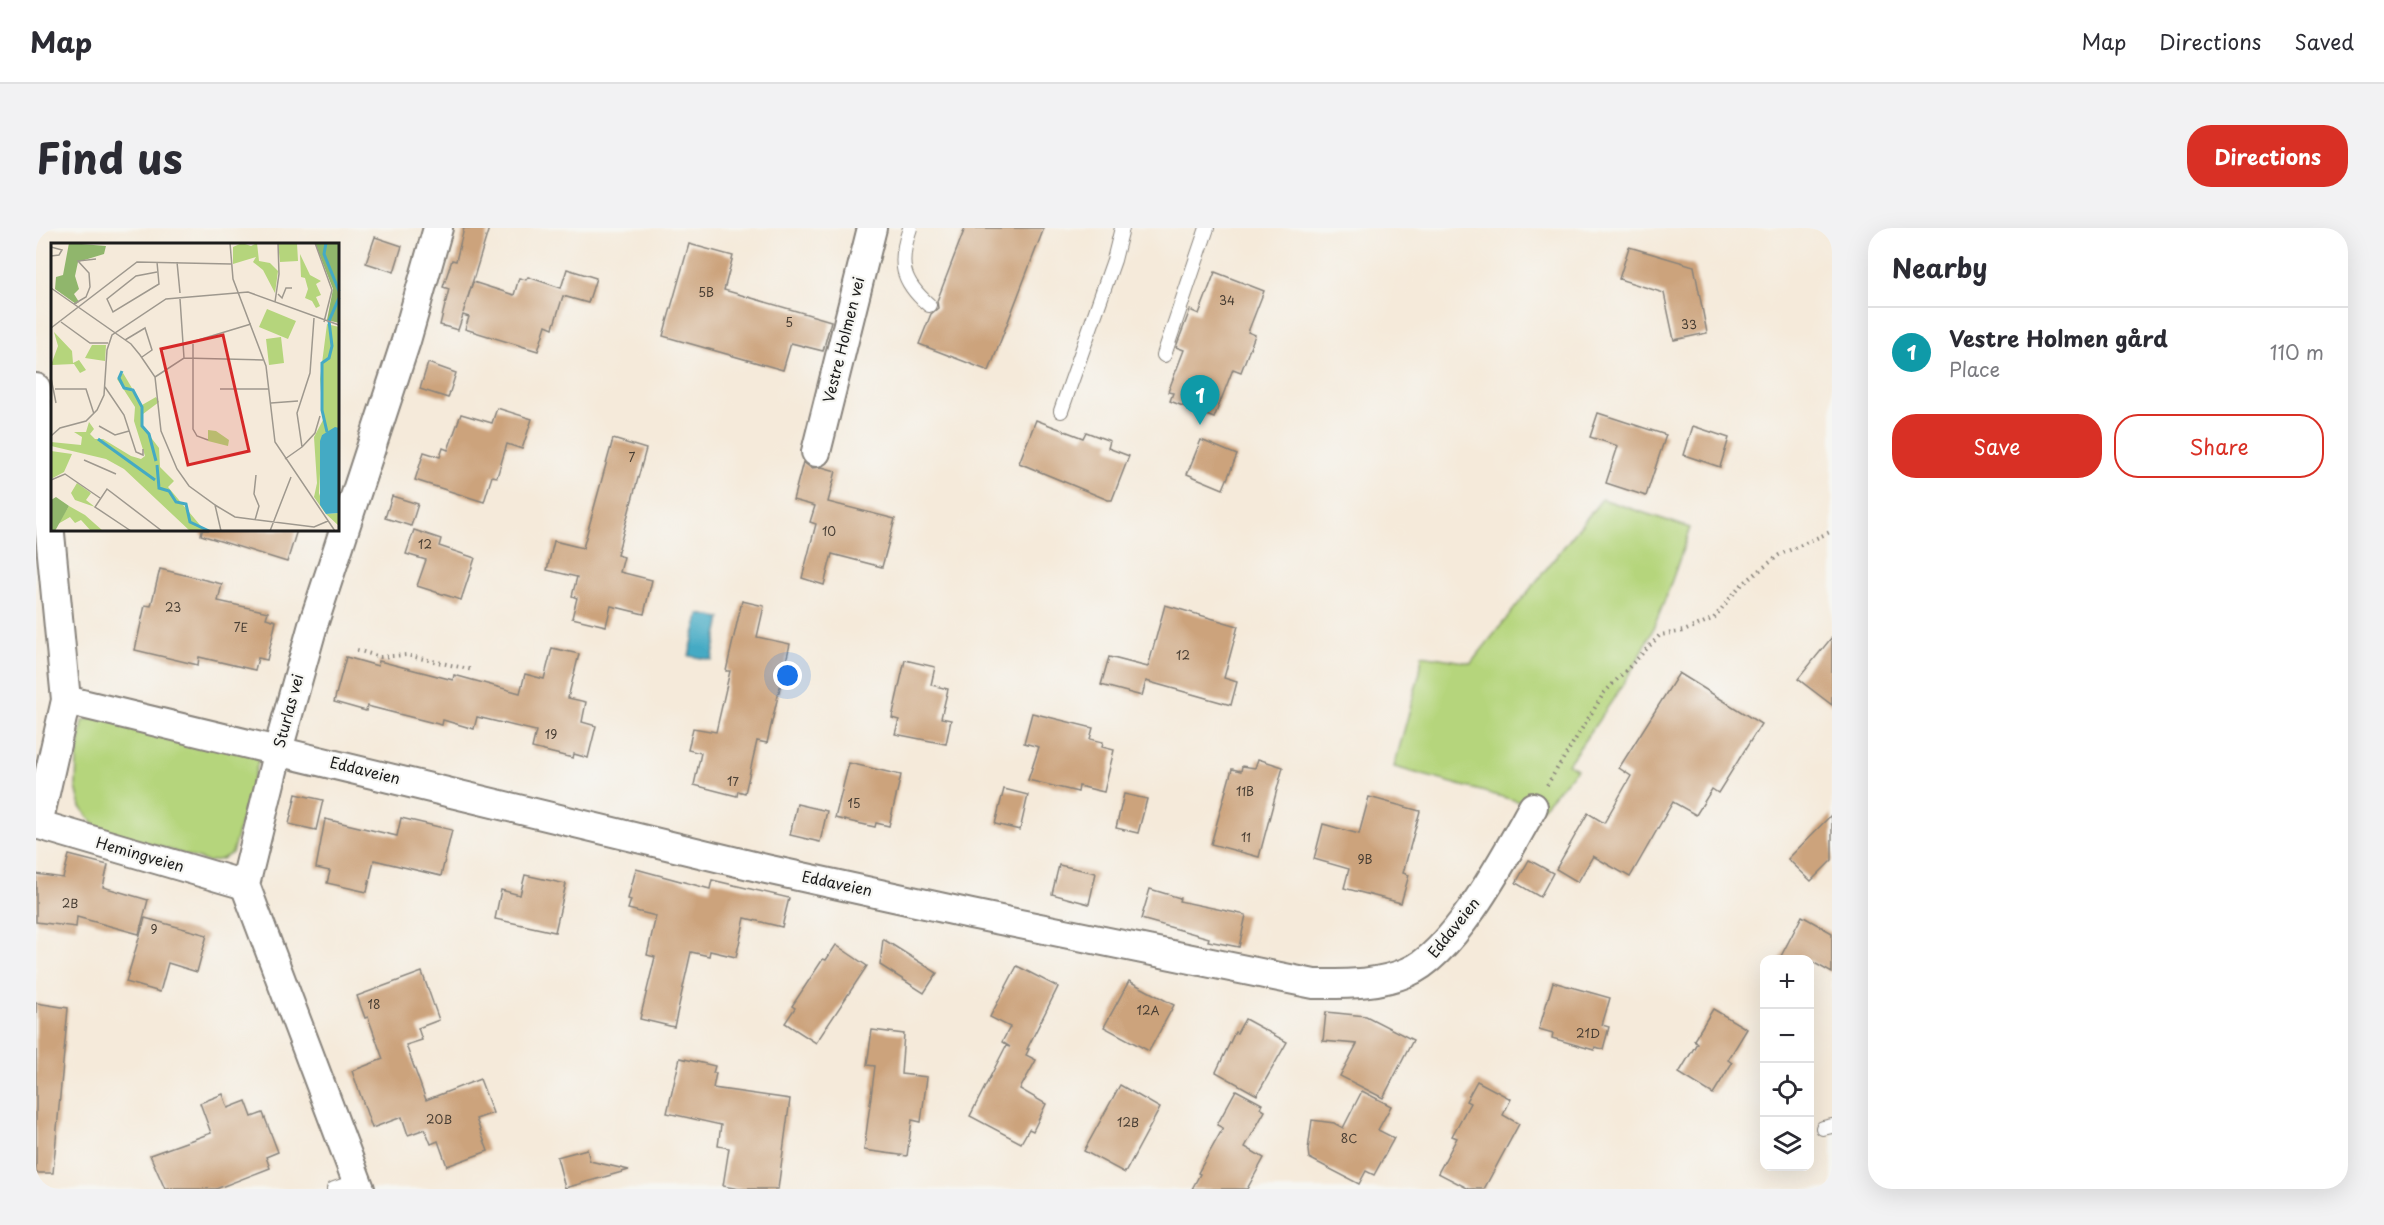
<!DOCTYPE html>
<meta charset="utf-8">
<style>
body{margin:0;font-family:"Playpen Sans",sans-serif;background:#f2f2f3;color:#2b2b33}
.controls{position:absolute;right:18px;bottom:18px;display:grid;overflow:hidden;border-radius:12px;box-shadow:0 6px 24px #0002}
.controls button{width:54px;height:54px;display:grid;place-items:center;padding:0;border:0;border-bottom:2px solid #e1e1e2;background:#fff;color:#2b2b33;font:30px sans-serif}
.you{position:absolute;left:752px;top:448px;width:21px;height:21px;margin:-15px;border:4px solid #fff;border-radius:50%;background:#1a73e8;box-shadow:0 0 0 9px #1a73e833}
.badge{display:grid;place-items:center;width:39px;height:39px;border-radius:50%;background:#d93025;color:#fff;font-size:20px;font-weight:700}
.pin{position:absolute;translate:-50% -50px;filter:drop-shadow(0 2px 3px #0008)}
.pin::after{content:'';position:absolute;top:32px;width:21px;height:18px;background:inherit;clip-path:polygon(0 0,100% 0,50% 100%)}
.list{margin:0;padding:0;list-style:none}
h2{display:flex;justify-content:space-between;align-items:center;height:78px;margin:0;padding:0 24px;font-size:26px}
h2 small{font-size:20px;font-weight:400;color:#7c7c81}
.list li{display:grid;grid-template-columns:39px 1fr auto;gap:18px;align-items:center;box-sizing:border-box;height:90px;padding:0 24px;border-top:2px solid #e1e1e2}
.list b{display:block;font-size:22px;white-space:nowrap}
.list p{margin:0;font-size:20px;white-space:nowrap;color:#7c7c81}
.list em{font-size:20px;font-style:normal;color:#7c7c81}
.actions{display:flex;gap:12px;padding:18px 24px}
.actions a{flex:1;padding:14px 0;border:2px solid #d93025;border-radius:24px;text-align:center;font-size:21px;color:#d93025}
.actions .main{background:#d93025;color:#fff}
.icon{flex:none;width:33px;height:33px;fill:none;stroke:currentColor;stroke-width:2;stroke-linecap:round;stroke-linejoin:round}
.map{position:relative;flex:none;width:1796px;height:961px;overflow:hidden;border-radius:24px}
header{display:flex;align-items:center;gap:36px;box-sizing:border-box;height:84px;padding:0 30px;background:#fff;border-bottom:2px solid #e1e1e2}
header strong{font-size:28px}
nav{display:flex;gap:33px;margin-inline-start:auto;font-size:21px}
.intro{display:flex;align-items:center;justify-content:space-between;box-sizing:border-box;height:144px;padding:0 36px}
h1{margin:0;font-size:42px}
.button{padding:15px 27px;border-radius:24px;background:#d93025;color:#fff;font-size:21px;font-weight:700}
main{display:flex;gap:36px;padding:0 36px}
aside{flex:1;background:#fff;border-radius:24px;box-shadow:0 6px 24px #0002}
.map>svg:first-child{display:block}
.green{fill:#b5d57c;stroke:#68784c;stroke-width:1.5}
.water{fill:#44aac4;stroke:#306370;stroke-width:1.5}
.building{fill:#cca37c}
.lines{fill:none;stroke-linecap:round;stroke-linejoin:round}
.lane-casing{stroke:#88837b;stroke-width:16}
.street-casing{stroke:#88837b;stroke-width:32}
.path{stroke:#88837b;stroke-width:4;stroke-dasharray:1.5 4.5;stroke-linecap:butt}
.lane{stroke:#fff;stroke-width:14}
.street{stroke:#fff;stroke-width:28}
.labels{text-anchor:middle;stroke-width:4.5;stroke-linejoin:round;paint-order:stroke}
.number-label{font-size:12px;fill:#483e34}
.street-label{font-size:15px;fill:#1c1c1c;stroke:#f6f6f2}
.inset-river{fill:none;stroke:#44aac4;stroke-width:3}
.inset-road{fill:none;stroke:#9e988e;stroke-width:1.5}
.view{fill:#d62828;fill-opacity:0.15;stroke:#d62828;stroke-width:3}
.inset-edge{fill:none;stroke:#1c1c1c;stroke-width:3}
</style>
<header>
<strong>Map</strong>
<nav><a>Map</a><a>Directions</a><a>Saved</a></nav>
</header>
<div class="intro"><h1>Find us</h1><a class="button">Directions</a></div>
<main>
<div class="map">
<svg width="1796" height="961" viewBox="0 0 1796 961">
<rect width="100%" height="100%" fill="#f6f6f2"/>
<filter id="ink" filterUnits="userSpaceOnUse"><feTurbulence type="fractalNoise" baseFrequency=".0167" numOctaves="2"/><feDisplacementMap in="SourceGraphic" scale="12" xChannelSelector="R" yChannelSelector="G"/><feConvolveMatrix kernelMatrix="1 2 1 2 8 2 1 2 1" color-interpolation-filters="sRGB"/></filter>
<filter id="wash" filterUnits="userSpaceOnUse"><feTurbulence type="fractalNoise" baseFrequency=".008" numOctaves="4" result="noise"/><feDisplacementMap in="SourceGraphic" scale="24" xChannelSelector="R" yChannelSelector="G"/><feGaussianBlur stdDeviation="1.35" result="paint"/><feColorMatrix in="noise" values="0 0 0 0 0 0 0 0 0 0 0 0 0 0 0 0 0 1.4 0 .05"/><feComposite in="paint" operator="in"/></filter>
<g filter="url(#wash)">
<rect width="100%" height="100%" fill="#f5eada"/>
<!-- green -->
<g class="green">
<path d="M1566,271L1654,300C1640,341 1627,382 1608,420C1587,461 1558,498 1532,536L1541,541L1506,580L1358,539L1384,444L1386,427L1435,435Z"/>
<path d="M62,488L224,528L196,625L186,631L172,634L60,599L45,579L40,559L41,530L47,493Z"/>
</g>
<!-- water -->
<path class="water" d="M663,386L685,390L676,432L653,428Z"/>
<g id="blocks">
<!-- building -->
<g class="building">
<path d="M428,0H453L427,85L437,54L478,67L483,50L490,52L492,49L525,60L531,41L560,50L552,75L527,68L517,100L510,97L502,123L429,101L433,89L427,87L422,102L404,97L413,61L407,59L416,32L420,33Z"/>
<path d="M929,0H1008L953,143L883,116L895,86L902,80L901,73Z"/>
<path d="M339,9L366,18L358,44L330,35Z"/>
<path d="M653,16L697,28L688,62L795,93L787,123L755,115L747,142L627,108Z"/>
<path d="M1593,19L1658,38L1671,105L1638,112L1628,65L1583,51Z"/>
<path d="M1179,44L1228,63L1212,104L1219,107L1205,144L1197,141L1178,190L1134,173L1137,165L1132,164L1148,122L1140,119L1154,82L1163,86Z"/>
<path d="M392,135L420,145L412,170L384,161Z"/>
<path d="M461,180L496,191L486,221L471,216L461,249L456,248L448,274L379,252L388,224L404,229L407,220L412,222L425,186L456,195Z"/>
<path d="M1562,185L1630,207L1610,268L1570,255L1582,218L1554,209Z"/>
<path d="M1000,192L1047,210L1050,204L1074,213L1072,220L1093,228L1076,272H1072L983,235Z"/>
<path d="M1657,198L1693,210L1684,239L1648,227Z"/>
<path d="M577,211L610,221L581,327L588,329L584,344L616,352L608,386L575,378L570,398L536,390L541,370L536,368L541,349L511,342L518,313L547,320Z"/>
<path d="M1165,212L1201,227L1187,261L1151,246Z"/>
<path d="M767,234L775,240L786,239L800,243L792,274L859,291L846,339L796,326L788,357L766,350L780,296L774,294L779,278L757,272Z"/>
<path d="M356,268L382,276L375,298L349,290Z"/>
<path d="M166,302H261L251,334L165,307Z"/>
<path d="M378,302L405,311L403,318L439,330L425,372L381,358L390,332L370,326Z"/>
<path d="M124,341L186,356L182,373L232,384L230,390L240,393L231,432L222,430L219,442L163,429L162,437L99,422L109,377L115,378Z"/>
<path d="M706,373L728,378L721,409L754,416L731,515L721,513L709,565L702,563L701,568L658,557L665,525L652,522L657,500L680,504L694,443H690Z"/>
<path d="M1129,377L1202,398L1188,450L1201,454L1195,477L1110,453L1106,468L1065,457L1073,429L1112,439Z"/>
<path d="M1796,409V477L1762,451Z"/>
<path d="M516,420L543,426L532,470L550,474L546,494L560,498L552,530L538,526L537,530L496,520L500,503L441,489L438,501L407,492L406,497L331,478L330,483L298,474L310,429L342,438L343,433L417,452L418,447L484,465L489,446L508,451Z"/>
<path d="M869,432L899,439L895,457L912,461L905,490L915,492L910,516L859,506L863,492L856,490Z"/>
<path d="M1643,445L1725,496L1682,565L1676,561L1660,587L1637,574L1594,649L1557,628L1542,654L1520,641L1552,585L1568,595L1595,548L1583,540Z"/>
<path d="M996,485L1057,500L1054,511L1067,514L1066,519L1078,522L1068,564L1043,558L1042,564L992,552L1003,519L988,515Z"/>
<path d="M1222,531L1247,539L1223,629L1175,616L1196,541L1205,543L1206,538L1219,540Z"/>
<path d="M813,535L865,547L853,598L840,595L839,599L799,590Z"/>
<path d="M968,561L992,567L984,602L959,596Z"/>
<path d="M260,566L287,572L280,602L253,596Z"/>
<path d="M1088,566L1111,571L1102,605L1080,600Z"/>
<path d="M1333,569L1384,583L1367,645L1373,647L1365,675L1308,660L1313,641L1278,631L1287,596L1323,606Z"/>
<path d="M761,576L791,583L784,614L754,607Z"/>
<path d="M1796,586V632L1775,653L1752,631Z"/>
<path d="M365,590L416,602L405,648L338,632L331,664L291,655L294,643L280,640L289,591L361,608Z"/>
<path d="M33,627L72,637L67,659L112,672L103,706L41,689L40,699L0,694V646L27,650Z"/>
<path d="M1493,632L1517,645L1504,669L1480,655Z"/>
<path d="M1023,637L1060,645L1053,676L1016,666Z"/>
<path d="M600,641L674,661L676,652L753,670L746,699L709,690L700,729L674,723L673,728L655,724L638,799L604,791L619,729L611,727L620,688L592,681L595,672L592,671Z"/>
<path d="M489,647L530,656L519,704L459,691L465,662L484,667Z"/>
<path d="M1114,661L1144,670L1143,673L1210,687L1203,719L1172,713L1173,710L1105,691Z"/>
<path d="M1766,688L1796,705V745L1773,732H1743Z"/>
<path d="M109,690L171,707L161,744L132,735L124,764L90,754Z"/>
<path d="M847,711L901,745L888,765L844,737Z"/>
<path d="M800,717L831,738L780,815L749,795L759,780L756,778L787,731L790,732Z"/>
<path d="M981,738L1022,759L991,821H993L990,827L1000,832L984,861L1010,876L997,903L993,901L985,915L934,888L970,818L974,819L966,814L974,799L954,789Z"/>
<path d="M386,744L403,792L382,800L386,812L370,817L390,872L444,851L457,885L440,891L452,923L411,938L402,913L395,916L389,901L372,907L366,889L336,900L316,843L347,831L332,789L329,790L321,768Z"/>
<path d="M1093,753L1138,777L1113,823L1068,799Z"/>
<path d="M1517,754L1574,770L1566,797L1573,799L1567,821L1559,819L1558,822L1516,810L1517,805L1503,801Z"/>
<path d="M0,775L32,780L17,945H0Z"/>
<path d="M1677,781L1711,801L1692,832L1696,835L1677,866L1643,845L1661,815L1658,812Z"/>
<path d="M1290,784L1330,788L1377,812L1347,870L1304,848L1321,816L1287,813Z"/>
<path d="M1209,791L1251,814L1221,867L1180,844L1199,804L1201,805Z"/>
<path d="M836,802L868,806L865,846L891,849L885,894L876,892L871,928L828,922L839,838L831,837Z"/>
<path d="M644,830L679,838L677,845H680L677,860L754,871L742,961H703L687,958L693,920L682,918L685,897L631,885Z"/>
<path d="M1441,853L1475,871L1467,887L1483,896L1448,961H1433L1402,945L1421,910L1416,908L1434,875L1430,873Z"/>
<path d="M1084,857L1124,880L1089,945L1048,923Z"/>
<path d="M1200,862L1226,876L1224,880L1229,883L1209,919L1228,930L1211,961H1156L1164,946L1162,945L1187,900L1181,897Z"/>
<path d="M1326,863L1355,878L1342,902L1358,910L1338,947L1330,943L1323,956L1273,930L1272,922L1276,892L1298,895L1307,900Z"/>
<path d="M187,866L192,880L210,873L216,889L227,885L242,924L230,929L234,940L180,961H129L114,927L175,905L164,875Z"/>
<path d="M551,921L554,933L593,942L529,960L521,929Z"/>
</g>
</g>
</g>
<g filter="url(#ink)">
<use href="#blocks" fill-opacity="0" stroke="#88837b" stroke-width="1.5"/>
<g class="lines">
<defs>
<g id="lane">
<path d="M874,0C862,35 865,53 893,77"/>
<path d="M1128,127L1171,0"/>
<path d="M1025,183L1078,32L1086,0"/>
<path d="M1787,900L1796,898"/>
<path d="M298,961L321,953"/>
</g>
<g id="street">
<path d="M0,160L30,472L2,596"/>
<path d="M780,224L836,0"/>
<path d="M30,472L730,641L935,686L1278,756C1310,756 1341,757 1372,744C1419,725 1472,623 1497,579"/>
<path d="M0,596L209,657"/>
<path d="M324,961L209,657L242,522L277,397L370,113L402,0"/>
</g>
</defs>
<!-- lane casing -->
<use href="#lane" class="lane-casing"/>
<!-- street casing -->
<use href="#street" class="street-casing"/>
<!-- path -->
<g class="path">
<path d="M321,422L344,429L370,427L437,442"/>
<path d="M1511,557L1568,465L1624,407L1648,403L1678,390L1703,359L1743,327L1796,303"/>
</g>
<!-- lane -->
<use href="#lane" class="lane"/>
<!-- street -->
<use href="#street" class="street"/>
</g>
</g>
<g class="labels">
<!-- number labels -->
<g class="number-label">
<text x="670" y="69">5B</text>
<text x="1191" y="77">34</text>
<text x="753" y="99">5</text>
<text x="1653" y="101">33</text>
<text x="596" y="234">7</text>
<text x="793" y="308">10</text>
<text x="389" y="321">12</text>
<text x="137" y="384">23</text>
<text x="205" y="404">7E</text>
<text x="1147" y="432">12</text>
<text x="515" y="511">19</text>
<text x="697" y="558">17</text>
<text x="1209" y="568">11B</text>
<text x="818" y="580">15</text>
<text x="1210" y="614">11</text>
<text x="1329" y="636">9B</text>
<text x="34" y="680">2B</text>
<text x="118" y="706">9</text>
<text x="338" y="781">18</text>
<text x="1112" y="787">12A</text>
<text x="1552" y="810">21D</text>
<text x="403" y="896">20B</text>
<text x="1092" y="899">12B</text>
<text x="1313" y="915">8C</text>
</g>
<!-- street labels -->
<g class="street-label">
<text transform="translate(808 112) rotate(-76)" y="5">Vestre Holmen vei</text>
<text transform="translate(253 483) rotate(-75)" y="5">Sturlas vei</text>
<text transform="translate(329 543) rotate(14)" y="5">Eddaveien</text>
<text transform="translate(104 627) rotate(16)" y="5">Hemingveien</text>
<text transform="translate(801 656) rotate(12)" y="5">Eddaveien</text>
<text transform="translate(1418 700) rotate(-51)" y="5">Eddaveien</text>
</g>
</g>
<!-- overview -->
<g transform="translate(15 15)">
<rect width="288" height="288" fill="#f5eada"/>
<path d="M191,0L200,3L206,0L208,18L219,20L227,28L224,50L212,27L202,19L205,14L182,21V4ZM227,0H246L247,18L229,19ZM249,11L259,32L270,38L265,41L270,52L265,54L269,63L265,65L261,58L254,55L257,46L254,35L250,34ZM216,66L245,78L237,96L208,84ZM276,81L288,84V185L271,192L268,250L275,271L287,270L288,249V283L275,271L263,254L266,240L263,194L272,177L269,136ZM3,89L21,108L22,120L28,117L35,127L29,130L23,121L0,122L7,103ZM230,94L233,120L218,122L215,96ZM41,102H55L54,118L34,115ZM72,130L91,162L105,154L108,159L92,171V184L108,205L109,224L123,238L117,244L154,288H139L73,226L55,216L0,203V199L30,202L31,194L23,189H35L38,179L43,186L39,191L44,196H52L80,213L90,216L94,213L83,178L84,164L66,136ZM157,187L165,188L178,197L177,203L157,198ZM0,208L21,211L13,229L0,236ZM26,240L40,250L35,257L44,264L24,257L20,250ZM18,263L34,272L52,288H40L30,277L24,280L19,274L7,281Z" fill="#b5d57c"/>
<path d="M18,0L55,3L53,11L27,19L24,33L28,46L23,51L28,59L25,61L4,46L5,34L12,32ZM264,0H288V80L276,77L282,46ZM5,254L18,263L4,288H0V257Z" fill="#90b66c"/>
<path d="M284,184L288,185L287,270L275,271L269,262V198L271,192Z" fill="#44aac4"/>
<path class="inset-river" d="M275,0L273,11L288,48M71,128L68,135L73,145L82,147L91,164V183L98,191L105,218M276,189L271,167V120L278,115L281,103L278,78L288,55M47,196L104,237M106,222L108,245L118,248L125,259L135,261L139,279L158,288"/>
<path class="inset-road" d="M179,0L182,36L215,123L224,199L284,288M264,0L281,47L273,79M0,4L11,7L8,12L0,13M126,19L129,50M106,29L85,33L56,56L62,69L108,41L106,19M0,45L80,101L89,112L104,134L110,188L126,226L138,243L164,262L170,288M227,51L231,55L235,45H241M129,56L133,115M224,59L228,31L227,0M23,61L35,54L39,44L38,30L27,18L45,16M10,79L39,100H57M0,85L86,19L180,21M74,97L94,85L101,107L91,114M134,101L200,81M142,101V186L146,193L157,197M104,134L133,115L212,117M0,135L5,160M54,144L73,172L85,209L92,212V206M4,146H35L43,171M169,146H218M220,160L247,158M48,183L64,192L78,188M0,193L9,185L35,178L46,167L53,152L56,107L61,92L115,56L197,49L288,82M251,204L264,190L269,173M234,216L251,204L246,170L259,130L263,75M33,217L65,231M0,237L14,231L49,255M164,262L184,274L263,284L277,278M204,277L208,263L203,251L205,232M80,288L44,264L56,246L111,288M219,288L240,234"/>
<path class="view" d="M172,92L198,208L137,222L110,106Z"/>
<rect width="288" height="288" class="inset-edge"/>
</g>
</svg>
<div class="controls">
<button>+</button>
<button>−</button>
<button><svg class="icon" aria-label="locate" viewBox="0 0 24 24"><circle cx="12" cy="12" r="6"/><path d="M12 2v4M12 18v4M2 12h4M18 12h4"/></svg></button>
<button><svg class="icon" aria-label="layers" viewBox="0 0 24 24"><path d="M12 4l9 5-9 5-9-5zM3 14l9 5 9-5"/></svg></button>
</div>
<div class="you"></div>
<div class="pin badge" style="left:1164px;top:197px;background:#0f9aa8">1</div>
</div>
<aside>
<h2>Nearby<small></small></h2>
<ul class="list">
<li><span class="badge" style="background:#0f9aa8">1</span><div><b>Vestre Holmen gård</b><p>Place</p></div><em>110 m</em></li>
</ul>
<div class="actions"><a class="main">Save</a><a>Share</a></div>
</aside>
</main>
